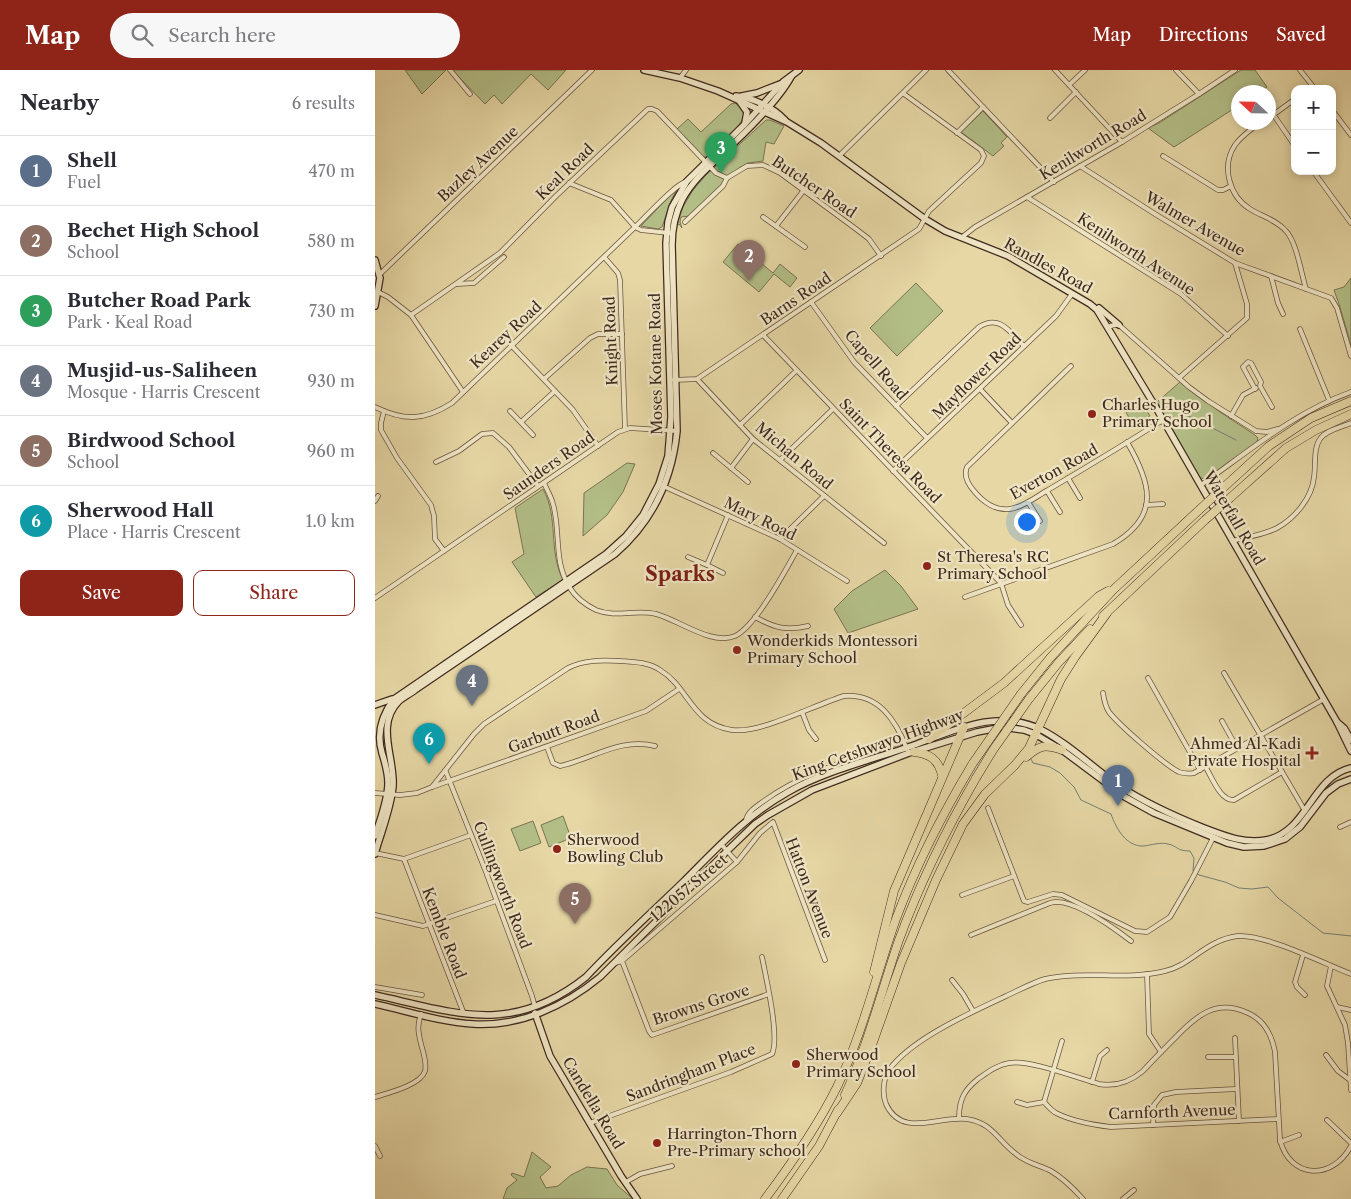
<!DOCTYPE html>
<meta charset="utf-8">
<style>
body{margin:0;font-family:"Libre Caslon Text",serif;background:#f7f7f7;color:#2b2b33}
.controls{position:absolute;right:15px;top:15px;display:grid;overflow:hidden;border-radius:10px;box-shadow:0 2px 8px #0003}
.controls button{width:45px;height:45px;display:grid;place-items:center;padding:0;border:0;border-bottom:1px solid #e1e1e2;background:#fff;color:#2b2b33;font:25px sans-serif}
.compass{position:absolute;left:856px;top:15px;width:45px;height:45px;border-radius:50%;background:#fff;box-shadow:0 2px 8px #0003;rotate:292deg}
.you{position:absolute;left:651px;top:451px;width:18px;height:18px;margin:-12px;border:4px solid #fff;border-radius:50%;background:#1a73e8;box-shadow:0 0 0 8px #1a73e833}
.badge{display:grid;place-items:center;width:32px;height:32px;border-radius:50%;background:#8f2418;color:#fff;font-size:16px;font-weight:700}
.pin{position:absolute;translate:-50% -41px;filter:drop-shadow(0 1px 2px #0008)}
.pin::after{content:'';position:absolute;top:26px;width:18px;height:15px;background:inherit;clip-path:polygon(0 0,100% 0,50% 100%)}
.list{margin:0;padding:0;list-style:none}
h2{display:flex;justify-content:space-between;align-items:center;height:65px;margin:0;padding:0 20px;font-size:21px}
h2 small{font-size:16px;font-weight:400;color:#7c7c81}
.list li{display:grid;grid-template-columns:32px 1fr auto;gap:15px;align-items:center;box-sizing:border-box;height:70px;padding:0 20px;border-top:1px solid #e1e1e2}
.list b{display:block;font-size:19px;white-space:nowrap}
.list p{margin:0;font-size:16px;white-space:nowrap;color:#7c7c81}
.list em{font-size:16px;font-style:normal;color:#7c7c81}
.actions{display:flex;gap:10px;padding:15px 20px}
.actions a{flex:1;padding:11px 0;border:1px solid #8f2418;border-radius:10px;text-align:center;font-size:18px;color:#8f2418}
.actions .main{background:#8f2418;color:#fff}
.icon{flex:none;width:28px;height:28px;fill:none;stroke:currentColor;stroke-width:2;stroke-linecap:round;stroke-linejoin:round}
.map{position:relative;flex:none;width:976px;height:1129px;overflow:hidden}
header{display:flex;align-items:center;gap:30px;box-sizing:border-box;height:70px;padding:0 25px;background:#8f2418;color:#fff}
header strong{font-size:24px}
nav{display:flex;gap:28px;margin-inline-start:auto;font-size:18px}
.search{width:350px;height:45px;background:#f7f7f7;display:flex;align-items:center;gap:12px;box-sizing:border-box;padding:0 18px;border-radius:28px;color:#7c7c81;font-size:19px}
main{display:flex}
aside{flex:1;background:#fff}
.map>svg:first-child{display:block}
.green{fill:#b3be87;stroke:#797453}
.lines{fill:none;stroke-linecap:round;stroke-linejoin:round}
.stream{stroke:#747f74;stroke-width:1}
.street-casing{stroke:#695540;stroke-width:5.5}
.secondary-casing{stroke:#3f2a1f;stroke-width:8}
.highway-casing{stroke:#3f2a1f;stroke-width:9}
.street{stroke:#efe5c4;stroke-width:4}
.secondary{stroke:#efe5c4;stroke-width:5.5}
.highway{stroke:#e6d7a5;stroke-width:8}
.highway-bridge-casing{stroke:#3f2a1f;stroke-width:9;stroke-linecap:butt}
.highway-bridge{stroke:#e6d7a5;stroke-width:8}
.poi-dot{fill:#8f2418;stroke:#efe5c4;stroke-width:2}
.labels{text-anchor:middle;stroke-width:4.5;stroke-linejoin:round;paint-order:stroke}
.street-label{font-size:15px;fill:#3f2a1f;stroke:#efe5c4}
.poi-label{font-size:15px;fill:#3f2a1f;stroke:#efe5c4;text-anchor:start}
.district-label{font-size:20px;font-weight:bold;fill:#7a1f14;stroke:#efe5c4}
</style>
<header>
<strong>Map</strong>
<div class="search"><svg class="icon" aria-label="search" viewBox="0 0 24 24"><circle cx="10" cy="10" r="6"/><path d="M15 15l6 6"/></svg>Search here</div>
<nav><a>Map</a><a>Directions</a><a>Saved</a></nav>
</header>
<main>
<aside>
<h2>Nearby<small>6 results</small></h2>
<ul class="list">
<li><span class="badge" style="background:#5c6f8a">1</span><div><b>Shell</b><p>Fuel</p></div><em>470 m</em></li>
<li><span class="badge" style="background:#8d6e63">2</span><div><b>Bechet High School</b><p>School</p></div><em>580 m</em></li>
<li><span class="badge" style="background:#2e9e5b">3</span><div><b>Butcher Road Park</b><p>Park · Keal Road</p></div><em>730 m</em></li>
<li><span class="badge" style="background:#6b7280">4</span><div><b>Musjid-us-Saliheen</b><p>Mosque · Harris Crescent</p></div><em>930 m</em></li>
<li><span class="badge" style="background:#8d6e63">5</span><div><b>Birdwood School</b><p>School</p></div><em>960 m</em></li>
<li><span class="badge" style="background:#0f9aa8">6</span><div><b>Sherwood Hall</b><p>Place · Harris Crescent</p></div><em>1.0 km</em></li>
</ul>
<div class="actions"><a class="main">Save</a><a>Share</a></div>
</aside>
<div class="map">
<svg width="976" height="1129" viewBox="0 0 976 1129">
<rect width="100%" height="100%" fill="#e6d7a5"/>
<filter id="stains"><feTurbulence type="fractalNoise" baseFrequency=".004" numOctaves="4"/><feColorMatrix values="0 0 0 0 .2 0 0 0 0 .09 0 0 0 0 .02 0 0 0 .5 -.17"/></filter>
<radialGradient id="worn" r=".72"><stop offset=".6" stop-color="#630" stop-opacity="0"/><stop offset="1" stop-color="#630" stop-opacity=".3"/></radialGradient>
<!-- green -->
<g class="green">
<path d="M30,0H71L47,24Z"/>
<path d="M77,0H191L173,20L156,4L127,34L119,25L110,34Z"/>
<path d="M866,0H880L892,17L884,22H864L863,36L799,77L773,58L784,53Z"/>
<path d="M360,33C364,36 369,39 369,45C368,55 340,79 332,87H328L302,59L313,49L326,62L356,34Z"/>
<path d="M608,41L632,67L626,73L629,76L618,86L586,62Z"/>
<path d="M391,50H395L409,56L399,74L391,72L388,91L373,93L364,98L315,146L306,147L305,152L307,158L304,154L302,155L308,137L318,120L331,105Z"/>
<path d="M303,117L296,131L287,157L283,159L266,156Z"/>
<path d="M363,174L398,203L405,194L422,208L415,217L399,204L384,222L348,192Z"/>
<path d="M976,208V275L964,234L959,220L969,217Z"/>
<path d="M541,213L568,241L522,286L495,258Z"/>
<path d="M805,312L845,342L880,365L883,368L882,372L832,409L825,408L782,332Z"/>
<path d="M765,330L775,346L759,356L749,339Z"/>
<path d="M252,393L260,394L248,422L232,445L208,466L209,423Z"/>
<path d="M168,419C184,447 173,481 188,510L161,527L137,492L149,484L140,438Z"/>
<path d="M510,500L526,516L543,539L473,563L459,539L477,521Z"/>
<path d="M188,746L196,768L174,777L166,755Z"/>
<path d="M158,751L166,773L145,781L136,759Z"/>
<path d="M157,1082L176,1097L165,1107L171,1118L183,1116L196,1105L212,1097L232,1099L242,1115L258,1129H128L132,1118L142,1110L136,1105L137,1103L149,1107Z"/>
</g>
<g class="lines">
<!-- stream -->
<g class="stream">
<path d="M798,338L861,370"/>
<path d="M656,689L658,693L675,697L685,703L699,717L706,730L736,744C741,758 751,777 769,776C776,775 786,772 793,774C803,776 801,781 815,781L819,788L818,801L824,805L850,812L864,818L877,819L893,817L903,828L948,863L976,866"/>
</g>
<defs>
<g id="street">
<path d="M75,0L95,24"/>
<path d="M573,0L679,112"/>
<path d="M680,0L747,72"/>
<path d="M801,0L824,24"/>
<path d="M925,0L940,19"/>
<path d="M305,8L311,0"/>
<path d="M694,15L710,0"/>
<path d="M957,40L976,65"/>
<path d="M898,44L920,76"/>
<path d="M675,48L701,22"/>
<path d="M894,48L920,29"/>
<path d="M886,52C877,59 867,65 860,75C846,96 854,126 875,139C886,146 902,150 911,161C922,173 926,203 931,219"/>
<path d="M582,63L608,37"/>
<path d="M464,86L551,0"/>
<path d="M788,86L843,120H848L856,116"/>
<path d="M705,96L780,144L860,193L956,228L962,238L976,286"/>
<path d="M938,101L976,153"/>
<path d="M194,113L236,130L260,157C271,147 299,115 312,111"/>
<path d="M652,127L806,224L853,266"/>
<path d="M388,147L430,177"/>
<path d="M310,152L348,116L352,108L372,96L388,95L405,103L481,159L494,169L506,186"/>
<path d="M401,156L429,120"/>
<path d="M586,168L600,157L747,72L824,24L860,0"/>
<path d="M230,188L243,203L245,210L250,359"/>
<path d="M5,204L217,0"/>
<path d="M896,206L903,233L908,244"/>
<path d="M82,214L99,213L129,187"/>
<path d="M3,222L13,227L36,245L88,322"/>
<path d="M436,232L479,292L552,368"/>
<path d="M36,245L125,183L181,126L273,39H277L282,41L341,103L352,108"/>
<path d="M733,257L739,255H744L814,317L833,331L881,361L892,362L903,359"/>
<path d="M925,259L954,330"/>
<path d="M388,265L626,513L633,535L646,555"/>
<path d="M137,276L198,340L223,376"/>
<path d="M696,296L592,397C588,406 593,414 599,421C608,432 621,441 635,439C649,437 662,426 673,420C712,397 750,374 788,350"/>
<path d="M804,308L872,248V234L860,193"/>
<path d="M169,309L215,268L223,264H247"/>
<path d="M322,309L378,369L509,473"/>
<path d="M299,310L322,309L544,159L554,141L606,93L609,86L606,80L529,24"/>
<path d="M605,319L637,353"/>
<path d="M880,319L868,297L873,292L876,293L886,312L885,316L897,337"/>
<path d="M521,336L604,257C625,244 635,262 649,276"/>
<path d="M0,337C29,351 49,351 77,333L260,157L266,160L294,163"/>
<path d="M9,341L6,353V360L22,388L56,435L59,446L60,469L69,481"/>
<path d="M135,341L158,365"/>
<path d="M856,346L868,325L881,318"/>
<path d="M146,352L180,321"/>
<path d="M365,355L421,301"/>
<path d="M338,383L373,412"/>
<path d="M405,390L458,339"/>
<path d="M61,392L84,381L107,364L118,363L134,377L163,416"/>
<path d="M356,398L378,369"/>
<path d="M518,401L681,246L697,224"/>
<path d="M693,408L705,428"/>
<path d="M169,413C172,420 176,426 178,434C186,462 178,492 195,518C201,528 211,535 221,540C241,548 261,539 281,544C304,550 337,576 360,566C381,556 410,501 422,480"/>
<path d="M826,415C874,381 920,342 976,322"/>
<path d="M288,416L405,469L472,511"/>
<path d="M672,421L685,442"/>
<path d="M0,431L3,426"/>
<path d="M653,432L665,451"/>
<path d="M771,435L788,434"/>
<path d="M405,469L449,426"/>
<path d="M857,471C872,467 888,465 902,458C920,448 937,428 939,407C941,395 938,379 945,369C951,360 967,357 976,353"/>
<path d="M313,487L332,495L353,445"/>
<path d="M332,495L348,503"/>
<path d="M590,527L738,474C786,446 776,413 752,372"/>
<path d="M0,528L243,362L255,358L302,361"/>
<path d="M380,547C400,558 411,561 433,556"/>
<path d="M849,603L930,741"/>
<path d="M773,608L825,700"/>
<path d="M728,623C729,630 730,636 734,642C744,655 790,695 804,702C810,704 814,704 819,703L949,629"/>
<path d="M427,642L434,660L441,669"/>
<path d="M847,651L862,678"/>
<path d="M172,677L178,693L185,696C217,689 246,667 280,676"/>
<path d="M830,696C837,707 845,731 859,730L907,702"/>
<path d="M71,702L111,802L157,926L160,937"/>
<path d="M57,717L271,641L304,619"/>
<path d="M0,723L25,725L42,723L57,717L99,664L109,654L193,598C209,590 226,590 245,591C259,592 273,592 285,600C314,617 316,654 357,660C385,664 439,635 469,626C504,623 521,651 532,679"/>
<path d="M613,738L649,831L653,832L678,824L687,825L760,861L772,862L795,847L816,811L838,768"/>
<path d="M371,750C373,741 382,736 389,731C430,701 481,688 529,671"/>
<path d="M965,757L976,752"/>
<path d="M346,774L362,792"/>
<path d="M0,783L29,789L96,765"/>
<path d="M29,789L89,944"/>
<path d="M587,825L639,806"/>
<path d="M0,845L48,856L121,831"/>
<path d="M596,865L675,833C696,826 739,858 756,871"/>
<path d="M928,885L920,912L922,917L930,925"/>
<path d="M247,891L274,961L277,965L394,924"/>
<path d="M240,893L247,891L362,792L385,763L398,752L450,890"/>
<path d="M956,896L952,916L970,955L973,973L976,1020"/>
<path d="M772,904L774,964L786,982"/>
<path d="M577,910L588,924L598,941"/>
<path d="M0,917L47,925"/>
<path d="M962,937L976,940"/>
<path d="M860,968L864,1051"/>
<path d="M687,971L669,1032C673,1036 676,1040 681,1043C697,1051 719,1055 736,1057L903,1049"/>
<path d="M951,985L963,1001L975,1010"/>
<path d="M833,987H860"/>
<path d="M717,1012L725,986L732,980"/>
<path d="M0,1027C13,1023 46,1015 50,1001C52,992 48,982 46,974C43,962 42,955 46,944"/>
<path d="M642,1032L652,1035L669,1032"/>
<path d="M584,1048C584,1030 589,1020 603,1009C613,1002 622,995 634,993C654,989 702,1008 724,1014C741,1017 755,1012 768,1001C778,990 789,979 800,968C821,946 841,928 873,943C889,950 897,966 900,982L905,1070C915,1109 957,1111 976,1076"/>
<path d="M952,1050L976,1073"/>
<path d="M215,1053L356,1002L397,984C405,967 391,908 387,887"/>
<path d="M778,1055L779,1035L787,1025L801,1022L861,1019"/>
<path d="M905,1072L924,1065"/>
<path d="M0,1076L5,1086"/>
<path d="M251,1112L265,1104L297,1096"/>
<path d="M708,1129C698,1118 688,1108 676,1101C664,1095 651,1093 641,1084C622,1070 618,1053 592,1049C564,1045 527,1069 511,1034C507,1024 508,1009 514,1000C536,969 597,942 631,926C644,920 657,913 670,909C709,900 751,911 790,901C817,895 830,870 863,866C890,864 948,893 976,904"/>
<path d="M748,1129L759,1120"/>
</g>
<g id="secondary">
<path d="M269,0L305,8L343,21L412,52L446,73L550,149L570,161L633,186L715,234L722,240L780,336L962,652L976,681"/>
<path d="M361,26C378,28 398,37 410,50"/>
<path d="M367,26L382,23L405,14"/>
<path d="M365,32L372,42L370,53"/>
<path d="M0,190L5,208L0,236"/>
<path d="M724,238L744,255"/>
<path d="M0,635L17,629"/>
<path d="M962,652L969,658L976,670"/>
<path d="M0,766C5,749 13,731 13,713C13,702 10,693 7,683C1,663 7,645 19,629L231,484L251,466L268,445L284,414L293,386L296,347L291,173L293,152L297,137L312,111L370,54L408,12L424,0"/>
<path d="M0,784C6,762 16,739 18,716C20,688 0,655 24,631C29,627 35,624 40,620L240,484C277,452 297,410 302,361L297,175C297,159 300,144 307,130C316,113 330,100 344,87C367,66 401,34 416,7"/>
<path d="M0,925C82,943 137,966 211,907C242,874 276,843 309,811C342,778 372,745 413,722C451,700 501,689 542,674C582,659 623,639 665,659C693,673 717,697 743,715C770,733 799,746 829,758C850,766 869,774 891,770C933,762 936,707 976,698"/>
<path d="M0,934C32,941 65,952 98,954C145,957 190,936 225,907L352,781L380,754L393,745L437,720L534,683L602,662L628,657L649,660L660,664L687,680L750,727L779,743L852,773L869,777L889,776L910,769L925,757L951,723L963,714L976,709"/>
<path d="M160,943L175,986L246,1106L262,1129"/>
</g>
<g id="highway">
<path d="M848,418L894,376L936,348L976,331"/>
<path d="M855,428L911,378L941,360L976,344"/>
<path d="M728,546L830,450"/>
<path d="M646,624L675,588L738,520L824,440"/>
<path d="M654,629L684,592L715,559"/>
<path d="M554,669L629,613L724,526L733,521"/>
<path d="M539,682C555,684 563,689 567,705"/>
<path d="M651,687C665,675 670,674 687,680"/>
<path d="M499,902L519,821L589,657"/>
<path d="M470,1025C493,975 506,922 524,870C545,813 571,760 601,708"/>
<path d="M462,1043L482,1013L497,975L526,893L561,810L588,754L610,724L640,695L654,678L686,609L700,587L732,543"/>
<path d="M390,1129C417,1093 442,1057 462,1017C488,963 501,905 521,849C541,795 568,743 598,693"/>
<path d="M407,1129L444,1076L463,1040"/>
</g>
</defs>
<!-- street casing -->
<use href="#street" class="street-casing"/>
<!-- secondary casing -->
<use href="#secondary" class="secondary-casing"/>
<!-- highway casing -->
<use href="#highway" class="highway-casing"/>
<!-- street -->
<use href="#street" class="street"/>
<!-- secondary -->
<use href="#secondary" class="secondary"/>
<!-- highway -->
<use href="#highway" class="highway"/>
<defs>
<g id="highway-bridge">
<path d="M824,440L848,418"/>
<path d="M830,450L855,428"/>
<path d="M598,693L646,624"/>
<path d="M601,708L618,680L654,629"/>
</g>
</defs>
<!-- highway-bridge casing -->
<use href="#highway-bridge" class="highway-bridge-casing"/>
<!-- highway-bridge -->
<use href="#highway-bridge" class="highway-bridge"/>
</g>
<!-- markers -->
<g class="poi-dot">
<circle cx="717" cy="344" r="5"/>
<circle cx="552" cy="496" r="5"/>
<circle cx="362" cy="580" r="5"/>
<path d="M934.5 675.5h5v5h5v5h-5v5h-5v-5h-5v-5h5z"/>
<circle cx="182" cy="779" r="5"/>
<circle cx="421" cy="994" r="5"/>
<circle cx="282" cy="1073" r="5"/>
</g>
<g class="labels">
<!-- street labels -->
<g class="street-label">
<text transform="translate(718 75) rotate(-31)" y="5">Kenilworth Road</text>
<text transform="translate(103 94) rotate(-43)" y="5">Bazley Avenue</text>
<text transform="translate(190 102) rotate(-44)" y="5">Keal Road</text>
<text transform="translate(439 117) rotate(34)" y="5">Butcher Road</text>
<text transform="translate(820 154) rotate(30)" y="5">Walmer Avenue</text>
<text transform="translate(761 184) rotate(33)" y="5">Kenilworth Avenue</text>
<text transform="translate(673 196) rotate(29)" y="5">Randles Road</text>
<text transform="translate(421 229) rotate(-34)" y="5">Barns Road</text>
<text transform="translate(131 265) rotate(-43)" y="5">Kearey Road</text>
<text transform="translate(236 271) rotate(-92)" y="5">Knight Road</text>
<text transform="translate(281 294) rotate(-91)" y="5">Moses Kotane Road</text>
<text transform="translate(501 295) rotate(49)" y="5">Capell Road</text>
<text transform="translate(602 306) rotate(-44)" y="5">Mayflower Road</text>
<text transform="translate(515 381) rotate(46)" y="5">Saint Theresa Road</text>
<text transform="translate(419 386) rotate(40)" y="5">Michan Road</text>
<text transform="translate(174 396) rotate(-35)" y="5">Saunders Road</text>
<text transform="translate(679 402) rotate(-29)" y="5">Everton Road</text>
<text transform="translate(859 448) rotate(60)" y="5">Waterfall Road</text>
<text transform="translate(385 449) rotate(26)" y="5">Mary Road</text>
<text transform="translate(179 662) rotate(-20)" y="5">Garbutt Road</text>
<text transform="translate(503 675) rotate(-20)" y="5">King Cetshwayo Highway</text>
<text transform="translate(127 815) rotate(69)" y="5">Cullingworth Road</text>
<text transform="translate(314 818) rotate(-40)" y="5">122057 Street</text>
<text transform="translate(434 818) rotate(69)" y="5">Hatton Avenue</text>
<text transform="translate(69 863) rotate(69)" y="5">Kemble Road</text>
<text transform="translate(326 935) rotate(-18)" y="5">Browns Grove</text>
<text transform="translate(316 1003) rotate(-21)" y="5">Sandringham Place</text>
<text transform="translate(218 1033) rotate(59)" y="5">Candella Road</text>
<text transform="translate(797 1042) rotate(-2)" y="5">Carnforth Avenue</text>
</g>
<!-- poi labels -->
<g class="poi-label">
<text x="727" y="340">Charles Hugo<tspan x="727" dy="17">Primary School</tspan></text>
<text x="562" y="492">St Theresa's RC<tspan x="562" dy="17">Primary School</tspan></text>
<text x="372" y="576">Wonderkids Montessori<tspan x="372" dy="17">Primary School</tspan></text>
<text x="926" y="679" text-anchor="end">Ahmed Al-Kadi<tspan x="926" dy="17">Private Hospital</tspan></text>
<text x="192" y="775">Sherwood<tspan x="192" dy="17">Bowling Club</tspan></text>
<text x="431" y="990">Sherwood<tspan x="431" dy="17">Primary School</tspan></text>
<text x="292" y="1069">Harrington-Thorn<tspan x="292" dy="17">Pre-Primary school</tspan></text>
</g>
<!-- district labels -->
<g class="district-label">
<text x="305" y="511">Sparks</text>
</g>
</g>
<rect width="100%" height="100%" filter="url(#stains)"/>
<rect width="100%" height="100%" fill="url(#worn)"/>
</svg>
<div class="controls">
<button>+</button>
<button>−</button>
</div>
<svg class="compass" viewBox="-18 -18 36 36"><path d="M0-13l5 13h-10z" fill="#e53935"/><path d="M0 13l5-13h-10z" fill="#7c7c81"/></svg>
<div class="you"></div>
<div class="pin badge" style="left:743px;top:736px;background:#5c6f8a">1</div>
<div class="pin badge" style="left:374px;top:211px;background:#8d6e63">2</div>
<div class="pin badge" style="left:346px;top:103px;background:#2e9e5b">3</div>
<div class="pin badge" style="left:97px;top:636px;background:#6b7280">4</div>
<div class="pin badge" style="left:200px;top:854px;background:#8d6e63">5</div>
<div class="pin badge" style="left:54px;top:694px;background:#0f9aa8">6</div>
</div>
</main>
